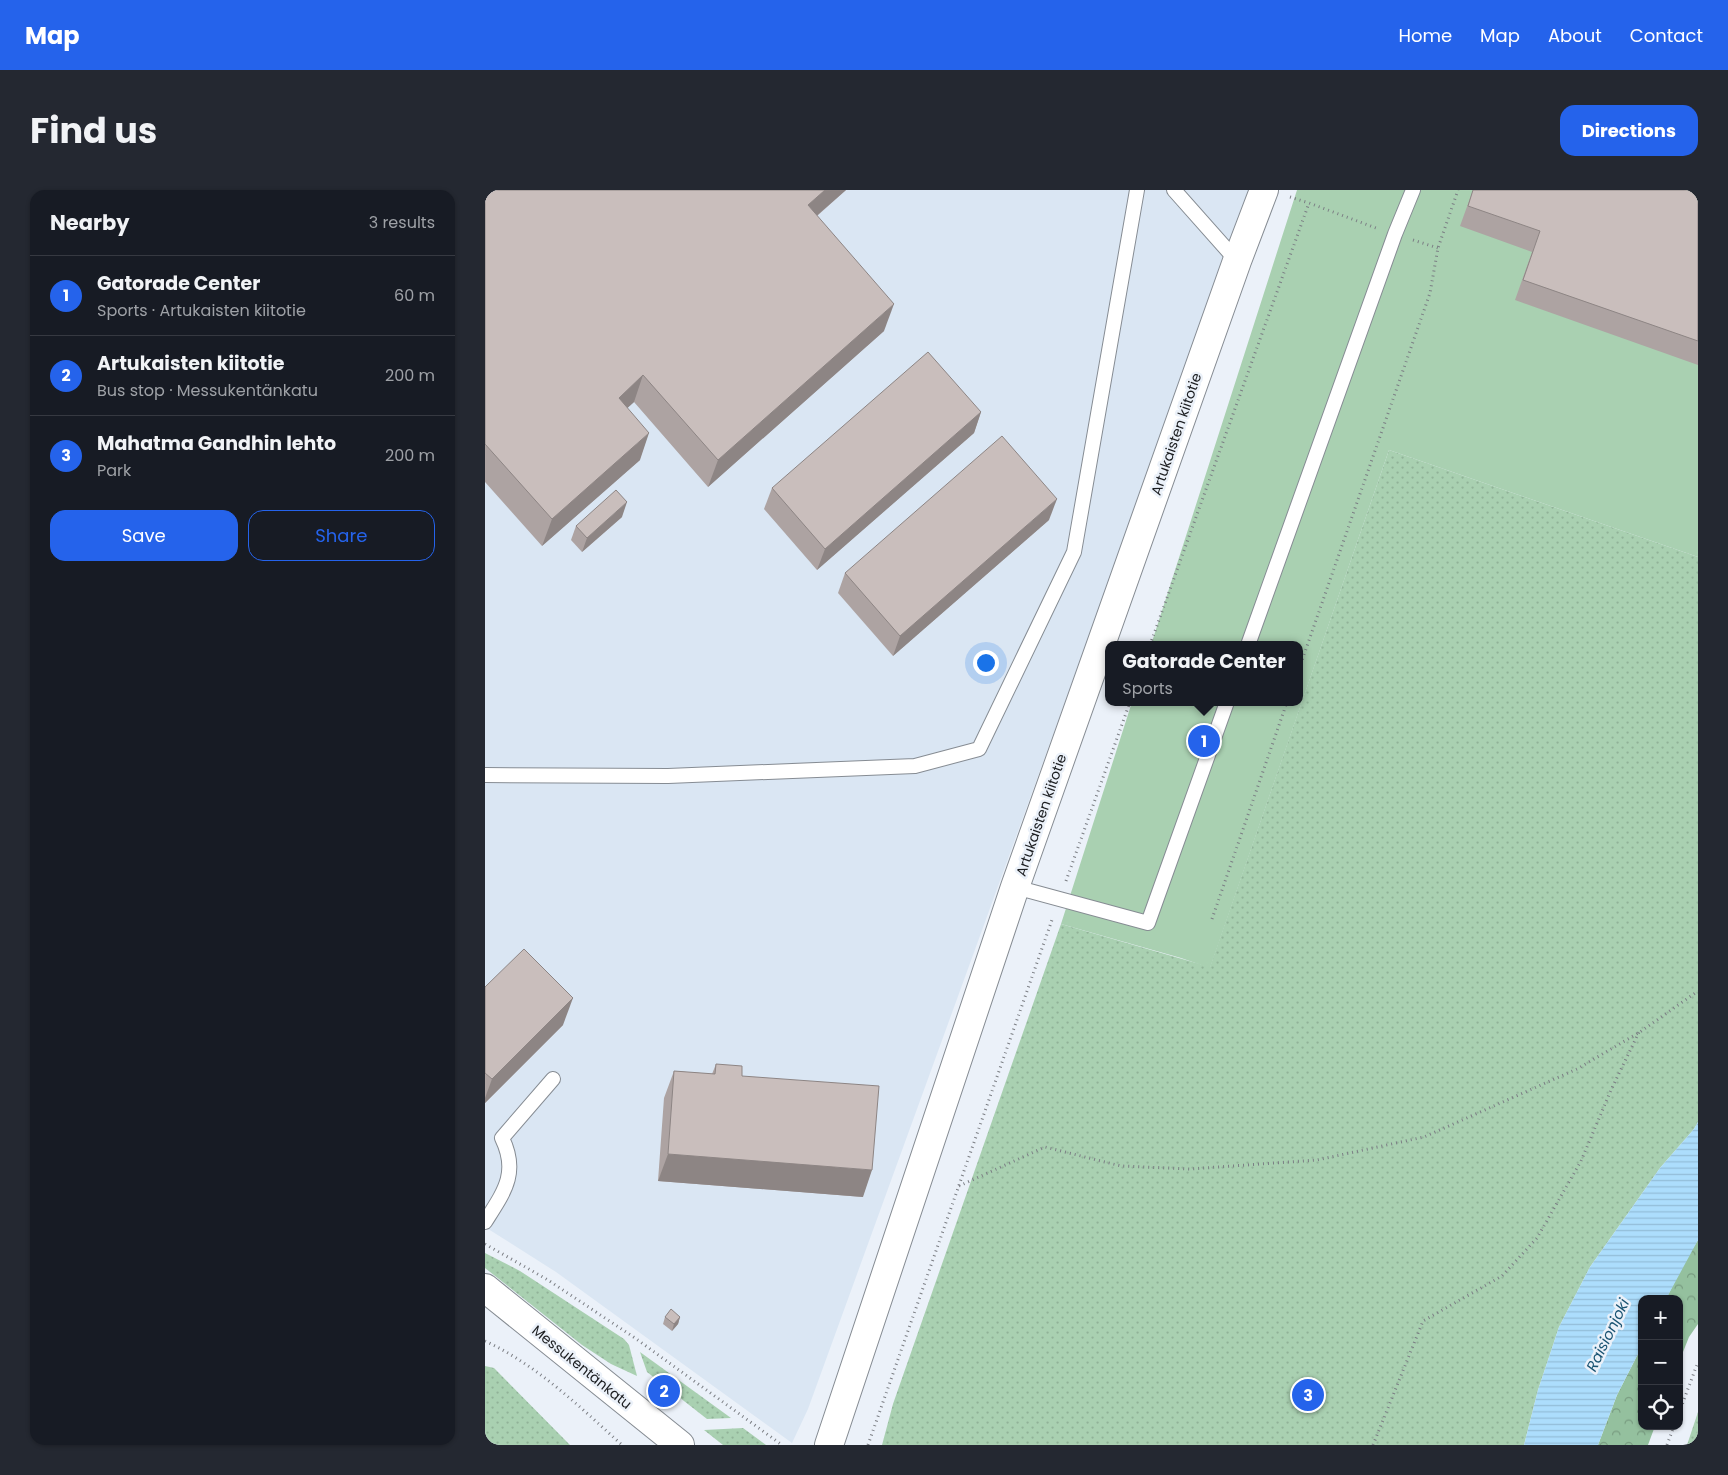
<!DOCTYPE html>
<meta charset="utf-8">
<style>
body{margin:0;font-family:Poppins,sans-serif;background:#242831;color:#f1f3f6}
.controls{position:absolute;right:15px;bottom:15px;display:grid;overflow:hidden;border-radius:10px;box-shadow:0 1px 4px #0004}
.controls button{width:45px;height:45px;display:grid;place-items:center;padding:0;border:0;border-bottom:1px solid #363941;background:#171b24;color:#f1f3f6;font:25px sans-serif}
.you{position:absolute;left:500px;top:472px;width:18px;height:18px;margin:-12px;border:4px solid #fff;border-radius:50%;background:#1a73e8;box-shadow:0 0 0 8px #1a73e833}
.badge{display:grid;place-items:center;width:32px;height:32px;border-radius:50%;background:#2563eb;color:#fff;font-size:16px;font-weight:700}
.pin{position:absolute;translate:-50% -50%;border:2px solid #fff;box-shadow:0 1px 5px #0006}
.popup{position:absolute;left:620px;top:451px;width:198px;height:65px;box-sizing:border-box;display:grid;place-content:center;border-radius:10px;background:#171b24;filter:drop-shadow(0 1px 4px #0005);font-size:16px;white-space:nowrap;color:#9ea1a6}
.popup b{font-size:19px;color:#f1f3f6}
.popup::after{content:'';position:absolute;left:50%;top:100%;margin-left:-10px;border:10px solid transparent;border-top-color:#171b24}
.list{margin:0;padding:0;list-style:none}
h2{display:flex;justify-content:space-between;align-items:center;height:65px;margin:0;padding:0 20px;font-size:21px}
h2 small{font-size:16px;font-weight:400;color:#9ea1a6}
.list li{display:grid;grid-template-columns:32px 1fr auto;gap:15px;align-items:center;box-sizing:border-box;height:80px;padding:0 20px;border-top:1px solid #363941}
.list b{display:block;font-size:19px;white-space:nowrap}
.list p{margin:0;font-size:16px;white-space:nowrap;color:#9ea1a6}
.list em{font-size:16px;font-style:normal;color:#9ea1a6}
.actions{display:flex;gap:10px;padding:15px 20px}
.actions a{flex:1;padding:11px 0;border:1px solid #2563eb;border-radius:15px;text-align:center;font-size:18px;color:#2563eb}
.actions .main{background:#2563eb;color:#fff}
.icon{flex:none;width:28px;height:28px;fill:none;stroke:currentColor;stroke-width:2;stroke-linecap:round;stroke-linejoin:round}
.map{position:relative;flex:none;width:1213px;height:1255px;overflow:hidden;border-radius:15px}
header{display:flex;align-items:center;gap:30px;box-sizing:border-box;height:70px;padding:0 25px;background:#2563eb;color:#fff}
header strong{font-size:24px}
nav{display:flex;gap:28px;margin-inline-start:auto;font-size:18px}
.intro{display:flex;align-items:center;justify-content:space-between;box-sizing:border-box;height:120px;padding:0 30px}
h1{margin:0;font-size:35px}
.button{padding:12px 22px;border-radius:15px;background:#2563eb;color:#fff;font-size:18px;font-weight:700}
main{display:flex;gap:30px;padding:0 30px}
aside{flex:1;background:#171b24;border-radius:15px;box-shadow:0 1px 4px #0004}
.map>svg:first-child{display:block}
.built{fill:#dae6f3}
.grass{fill:url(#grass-dots)}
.forest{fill:url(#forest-crowns)}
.park{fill:#a9d0b1}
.water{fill:url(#water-rules)}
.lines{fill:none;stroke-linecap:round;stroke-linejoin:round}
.service-casing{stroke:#868c93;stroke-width:16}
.minor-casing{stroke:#868c93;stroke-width:30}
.tertiary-casing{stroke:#868c93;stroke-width:30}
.path{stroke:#7b7e84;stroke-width:3;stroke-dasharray:1 4;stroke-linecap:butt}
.service{stroke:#fff;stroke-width:14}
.minor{stroke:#fff;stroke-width:28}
.tertiary{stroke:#fff;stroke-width:28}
.wall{fill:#ada3a2}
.shaded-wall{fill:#8d8584}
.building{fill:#c9bebc;stroke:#8d8584}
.labels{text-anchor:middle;stroke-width:5;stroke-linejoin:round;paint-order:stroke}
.street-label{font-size:14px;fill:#1b1d20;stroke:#ebf1f9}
.water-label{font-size:15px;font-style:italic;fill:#1a5473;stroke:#ebf1f9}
</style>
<header>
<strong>Map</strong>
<nav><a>Home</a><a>Map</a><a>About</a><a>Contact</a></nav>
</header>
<div class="intro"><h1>Find us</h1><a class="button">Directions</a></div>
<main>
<aside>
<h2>Nearby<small>3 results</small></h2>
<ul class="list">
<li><span class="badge">1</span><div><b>Gatorade Center</b><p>Sports · Artukaisten kiitotie</p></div><em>60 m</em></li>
<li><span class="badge">2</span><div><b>Artukaisten kiitotie</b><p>Bus stop · Messukentänkatu</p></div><em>200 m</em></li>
<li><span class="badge">3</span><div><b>Mahatma Gandhin lehto</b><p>Park</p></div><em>200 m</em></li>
</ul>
<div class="actions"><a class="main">Save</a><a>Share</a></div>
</aside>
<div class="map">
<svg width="1213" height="1255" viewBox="0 0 1213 1255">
<defs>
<pattern id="grass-dots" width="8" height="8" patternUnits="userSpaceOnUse" patternTransform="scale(1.25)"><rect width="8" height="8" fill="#a9d0b1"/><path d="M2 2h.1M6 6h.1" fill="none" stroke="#91b298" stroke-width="1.8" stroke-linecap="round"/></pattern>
<pattern id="forest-crowns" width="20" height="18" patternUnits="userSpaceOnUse" patternTransform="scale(1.25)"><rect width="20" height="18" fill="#94c09e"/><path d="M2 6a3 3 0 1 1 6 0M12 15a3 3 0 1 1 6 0" fill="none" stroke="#789b80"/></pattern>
<pattern id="water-rules" width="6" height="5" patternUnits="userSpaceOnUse" patternTransform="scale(1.25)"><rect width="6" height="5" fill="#acddfc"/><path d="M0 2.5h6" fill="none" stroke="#93bdd8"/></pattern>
</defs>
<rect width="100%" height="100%" fill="#ebf1f9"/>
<!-- built -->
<path class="built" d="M0,0H766L323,1219L307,1253L71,1082L0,1037Z"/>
<!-- grass -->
<g class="grass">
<path d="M904,260L1213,367V932L1209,939L1175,978L1105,1077L1074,1137L1053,1200L1039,1255H397L408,1214L576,734L725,777Z"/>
<path d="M0,1063L35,1081L139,1149L144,1155L152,1186L126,1174L97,1155L0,1078Z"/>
<path d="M155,1162L246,1228L222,1229L162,1182Z"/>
<path d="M0,1176L9,1178L85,1255H0Z"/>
<path d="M1213,1222V1255H1202Z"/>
<path d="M258,1238L281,1255H238L219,1240Z"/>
</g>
<!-- forest -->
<g class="forest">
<path d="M1213,1050V1134L1204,1147L1194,1172V1109H1181L1201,1069Z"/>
<path d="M1157,1156V1236H1170L1163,1255H1113L1132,1205Z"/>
</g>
<!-- park -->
<path class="park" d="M812,0H1213V367L904,260L725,778L696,768L576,734L647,512H814V455H666Z"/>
<!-- water -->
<path class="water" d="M1213,932V1050L1181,1109H1157V1156L1132,1205L1113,1255H1039L1053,1200L1074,1137L1105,1077L1175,978L1209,939Z"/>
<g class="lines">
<defs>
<g id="service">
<path d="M689,0L752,71"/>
<path d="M763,455L910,44L928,0"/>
<path d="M0,585L183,586L430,576L494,559L589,362L652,0"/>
<path d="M530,697L663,733L742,512"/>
<path d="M0,1032C19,1002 34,983 17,948L68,889"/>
</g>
<path id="minor" d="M344,1255L530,697L752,71L779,0"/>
<path id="tertiary" d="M0,1098L195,1255"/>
</defs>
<!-- service casing -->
<use href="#service" class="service-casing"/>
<!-- minor casing -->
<use href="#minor" class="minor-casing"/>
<!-- tertiary casing -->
<use href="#tertiary" class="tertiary-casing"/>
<!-- path -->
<g class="path">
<path d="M805,7L824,13"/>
<path d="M928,50L953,58"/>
<path d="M665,455L824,13L891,38"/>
<path d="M814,479L945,103L953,58L973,0"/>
<path d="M581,691L645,512"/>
<path d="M727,729L802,512"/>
<path d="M474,996L560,957L636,976L705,979L832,970L939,947L1092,879L1155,842L1213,801"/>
<path d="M0,1054L63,1090L150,1148L297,1255"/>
<path d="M0,1151C52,1175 95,1217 137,1255"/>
<path d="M1194,1223L1213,1172"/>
<path d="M383,1255L568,727"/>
<path d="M888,1255L938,1131L1017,1086L1052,1048L1096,971L1126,900L1154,842"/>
<path d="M1182,1255L1189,1236"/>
</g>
<!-- service -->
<use href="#service" class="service"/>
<!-- minor -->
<use href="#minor" class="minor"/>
<!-- tertiary -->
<use href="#tertiary" class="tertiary"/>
</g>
<!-- wall -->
<g class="wall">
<path d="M0,0H361L332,26L399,141L223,297L149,212L142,218L155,270L57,356L0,292Z"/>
<path d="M988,0H1213V175L1030,110L1047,62L975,36Z"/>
<path d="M496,222L489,243L332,380L279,319L287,298Z"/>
<path d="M137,327L97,362L86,350L91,336Z"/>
<path d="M564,330L408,466L353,403L360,383Z"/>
<path d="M0,797L78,835L0,913Z"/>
<path d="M231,874L257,886L378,1007L173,991L179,908L189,881L227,884Z"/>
<path d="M180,1127H195L193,1134L187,1141L178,1134Z"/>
</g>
<!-- shaded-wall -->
<g class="shaded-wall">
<path d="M340,0H361L313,42L323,15Z"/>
<path d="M409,114L399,141L223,297L233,270Z"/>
<path d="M158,185L149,212L124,235L134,208Z"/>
<path d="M496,222L489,243L332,380L340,359Z"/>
<path d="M164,243L155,270L57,356L67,329Z"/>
<path d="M572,309L564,330L408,466L415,446Z"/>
<path d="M142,312L137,327L97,362L102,348Z"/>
<path d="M88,808L78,835L0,913V908L7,889Z"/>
<path d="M183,964L387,980L378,1007L173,991Z"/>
<path d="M195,1127L193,1134L187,1141L189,1134Z"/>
</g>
<!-- building -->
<g class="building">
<path d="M0,0H340L323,15L409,114L233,270L158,185L134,208L164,243L67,329L0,254Z"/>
<path d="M988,0H1213V151L1038,90L1055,41L983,16Z"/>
<path d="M443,162L496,222L340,359L287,298Z"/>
<path d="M517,246L572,309L415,446L360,383Z"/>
<path d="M131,300L142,312L102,348L91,336Z"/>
<path d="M39,759L88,808L7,889L0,883V797Z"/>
<path d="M231,874L257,876V886L394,896L387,980L183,964L189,881L230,884Z"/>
<path d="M186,1119L195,1127L189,1134L180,1127Z"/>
</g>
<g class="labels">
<!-- street labels -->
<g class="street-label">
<text transform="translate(691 244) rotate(-71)" y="5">Artukaisten kiitotie</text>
<text transform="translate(556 625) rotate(-71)" y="5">Artukaisten kiitotie</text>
<text transform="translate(97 1177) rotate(39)" y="5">Messukentänkatu</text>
</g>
<!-- water labels -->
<g class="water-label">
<text transform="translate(1123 1145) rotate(-64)" y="5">Raisionjoki</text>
</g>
</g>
</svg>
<div class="controls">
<button>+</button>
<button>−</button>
<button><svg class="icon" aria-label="locate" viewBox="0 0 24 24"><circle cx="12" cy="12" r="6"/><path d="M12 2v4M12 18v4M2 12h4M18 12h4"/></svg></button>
</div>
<div class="you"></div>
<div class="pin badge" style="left:719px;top:551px">1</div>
<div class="popup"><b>Gatorade Center</b>Sports</div>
<div class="pin badge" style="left:179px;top:1201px">2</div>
<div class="pin badge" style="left:823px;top:1205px">3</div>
</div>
</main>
